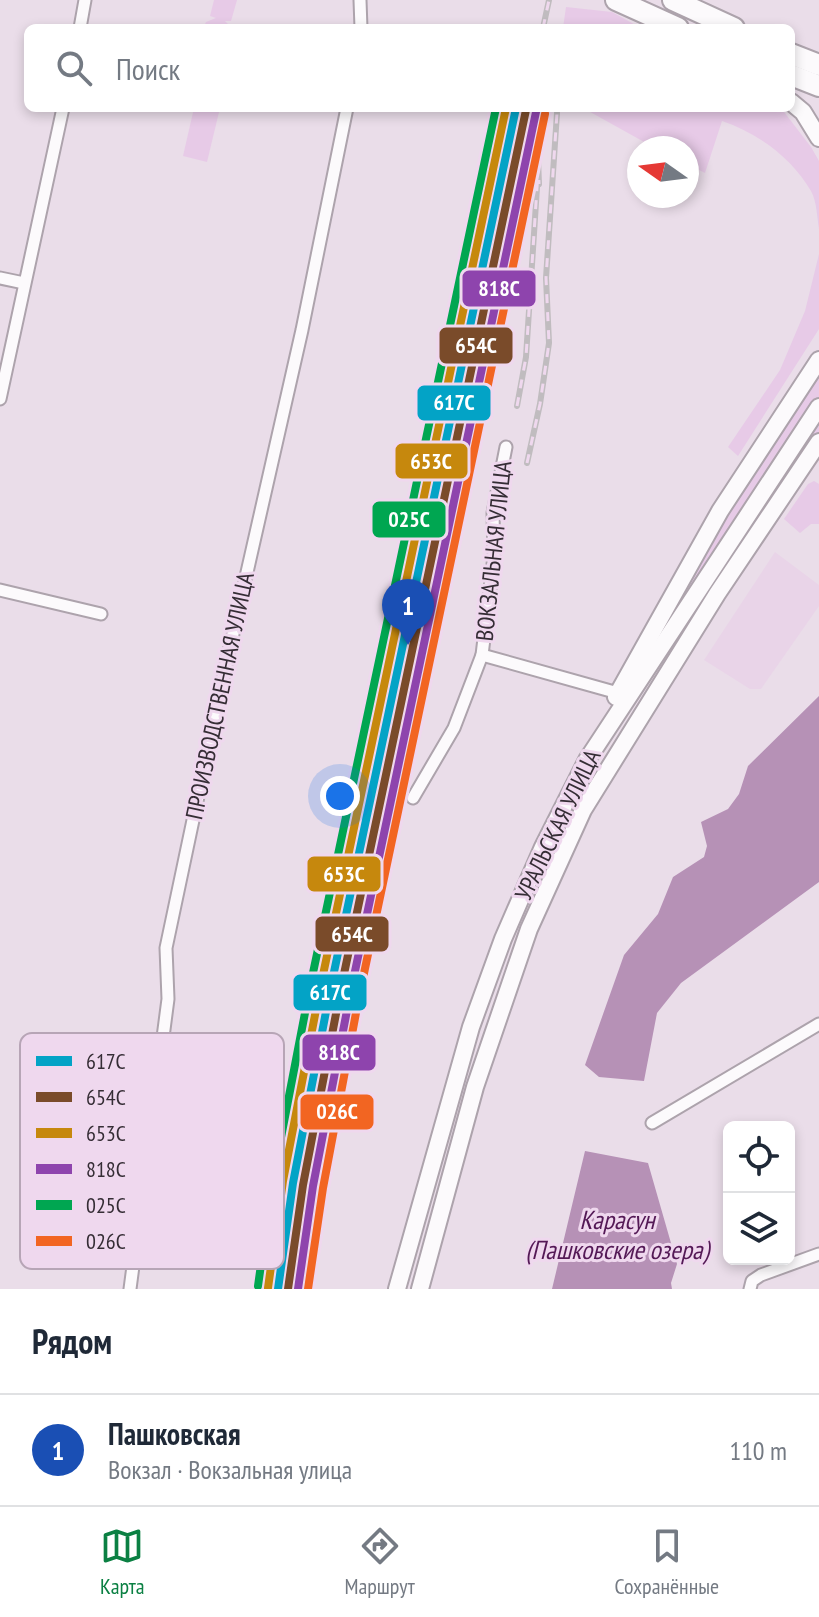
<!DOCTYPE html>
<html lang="ru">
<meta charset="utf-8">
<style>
body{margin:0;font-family:"PT Sans Narrow",sans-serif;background:#f6f6f7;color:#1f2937}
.controls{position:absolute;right:24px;bottom:24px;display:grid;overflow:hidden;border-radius:12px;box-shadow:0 4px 12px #0003}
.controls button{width:72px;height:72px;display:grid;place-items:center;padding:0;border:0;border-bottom:2px solid #e0e1e3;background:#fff;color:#1f2937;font:40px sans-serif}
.compass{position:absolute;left:627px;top:136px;width:72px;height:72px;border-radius:50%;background:#fff;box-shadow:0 4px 12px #0003;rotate:284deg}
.you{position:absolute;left:340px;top:796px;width:28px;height:28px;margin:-20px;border:6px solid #fff;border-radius:50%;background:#1a73e8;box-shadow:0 0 0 12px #1a73e833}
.badge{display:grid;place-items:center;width:52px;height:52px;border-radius:50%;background:#0b8043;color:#fff;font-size:26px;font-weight:700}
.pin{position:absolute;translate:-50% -66px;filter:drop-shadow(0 2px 4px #0008)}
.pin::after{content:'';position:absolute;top:42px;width:28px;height:24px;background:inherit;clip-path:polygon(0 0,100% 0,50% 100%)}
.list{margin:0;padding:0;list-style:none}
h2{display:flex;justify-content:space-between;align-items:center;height:104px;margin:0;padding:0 32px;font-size:34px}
h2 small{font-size:26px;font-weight:400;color:#747a83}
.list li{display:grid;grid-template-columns:52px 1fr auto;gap:24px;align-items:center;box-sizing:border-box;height:112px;padding:0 32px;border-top:2px solid #e0e1e3}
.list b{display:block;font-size:30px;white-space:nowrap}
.list p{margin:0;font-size:26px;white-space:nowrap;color:#747a83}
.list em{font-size:26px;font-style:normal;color:#747a83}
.icon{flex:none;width:44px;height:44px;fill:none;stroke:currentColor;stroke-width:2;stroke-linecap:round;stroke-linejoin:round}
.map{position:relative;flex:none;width:819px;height:1289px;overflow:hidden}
.search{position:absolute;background:#fff;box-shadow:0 4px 12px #0003;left:24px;right:24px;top:24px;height:88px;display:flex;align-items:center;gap:20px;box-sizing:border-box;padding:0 28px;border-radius:12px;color:#747a83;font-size:30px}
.sheet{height:216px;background:#fff}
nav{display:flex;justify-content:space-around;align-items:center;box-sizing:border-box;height:112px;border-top:2px solid #e0e1e3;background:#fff;font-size:22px;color:#747a83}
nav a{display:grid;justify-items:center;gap:4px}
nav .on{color:#0b8043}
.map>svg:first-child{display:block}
.built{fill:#e9d4e8}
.green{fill:#e7cae7}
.water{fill:#b691b6}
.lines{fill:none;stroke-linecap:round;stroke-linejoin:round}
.street-casing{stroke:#ada3ac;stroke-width:15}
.secondary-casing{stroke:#ada3ac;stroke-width:20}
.highway-casing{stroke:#ada3ac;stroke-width:24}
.street{stroke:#fcfafc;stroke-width:11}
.secondary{stroke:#fcfafc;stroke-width:16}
.highway{stroke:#fcfafc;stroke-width:20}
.rail-casing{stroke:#c0bcbf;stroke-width:6}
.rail{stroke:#efd8ee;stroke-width:3;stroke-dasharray:9;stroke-linecap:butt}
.rail-1-casing{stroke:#efd8ee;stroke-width:14}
.rail-2-casing{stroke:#efd8ee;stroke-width:14}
.rail-3-casing{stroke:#efd8ee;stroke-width:14}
.rail-4-casing{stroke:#efd8ee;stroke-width:14}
.rail-5-casing{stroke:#efd8ee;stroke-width:14}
.rail-6-casing{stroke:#efd8ee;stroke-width:14}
.rail-1{stroke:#03a3c6;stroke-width:8}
.rail-2{stroke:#7a4b2a;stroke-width:8}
.rail-3{stroke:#c6880d;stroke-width:8}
.rail-4{stroke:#8e44ad;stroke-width:8}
.rail-5{stroke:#00a651;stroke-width:8}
.rail-6{stroke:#f26522;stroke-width:8}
.labels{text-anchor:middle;stroke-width:6;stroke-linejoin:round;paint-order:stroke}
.street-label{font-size:24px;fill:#352d35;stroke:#efd8ee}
.water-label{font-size:26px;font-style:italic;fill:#541956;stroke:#efd8ee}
.key{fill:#efd8ee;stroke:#b7a5b6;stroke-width:2}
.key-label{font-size:22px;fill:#352d35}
.line-badge{stroke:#efd8ee;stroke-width:3}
.badge-label{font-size:22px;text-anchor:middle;font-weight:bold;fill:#fff}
</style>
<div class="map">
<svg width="819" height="1289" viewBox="0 0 819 1289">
<rect width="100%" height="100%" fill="#eadde9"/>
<!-- built -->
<path class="built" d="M775,552L819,585V606L761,689H750L704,660Z"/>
<!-- green -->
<g class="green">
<path d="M214,0H237L231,21H225L232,28H203L206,22L216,18L210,16Z"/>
<path d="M566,7L612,12L641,28H563Z"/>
<path d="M194,108H220L207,162L183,156Z"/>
<path d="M583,108H781L811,147L819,161V229C817,218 817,202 811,191C792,158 758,133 722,121L705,173L687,164V148H655Z"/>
<path d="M819,254V329L738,456L728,447L780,370L805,311Z"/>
<path d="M819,369V398L680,610L663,623L741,490Z"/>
<path d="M819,414V433L678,646L671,642Z"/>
<path d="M814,481L819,484V524H811L800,533L784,519L808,484Z"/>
</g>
<!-- water -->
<g class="water">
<path d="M819,696V882L681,983L657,1013L644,1081L599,1077L585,1065L624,955L658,914L673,877L704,857L707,846L701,822L728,809L739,794L748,766Z"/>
<path d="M585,1151L648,1163L677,1264L671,1283L672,1289H552Z"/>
</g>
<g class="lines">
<defs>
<g id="street">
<path d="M360,0L361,28"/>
<path d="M80,28L85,0"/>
<path d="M0,278L24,283"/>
<path d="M0,399L63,108"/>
<path d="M506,447L493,513L494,556L482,655L618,693"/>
<path d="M0,590L101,614"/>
<path d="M413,798L454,728L482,655"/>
<path d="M652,1123L819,1024"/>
<path d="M130,1289L168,999L166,948L223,678L302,330L347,108"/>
<path d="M750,1289L752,1281L761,1275L819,1254"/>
</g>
<g id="secondary">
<path d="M791,102L803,112L819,138"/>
<path d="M616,697L720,511L819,360"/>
<path d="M397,1289L471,1027L503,939L543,847L587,760L819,407"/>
<path d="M420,1289L475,1087L529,929L583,810L717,594L819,442"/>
</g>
<g id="highway">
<path d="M616,0L678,28"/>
<path d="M673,0L734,28"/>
<path d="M791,54L819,65"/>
<path d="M791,75L819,86"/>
</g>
</defs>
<!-- street casing -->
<use href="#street" class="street-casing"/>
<!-- secondary casing -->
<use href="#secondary" class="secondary-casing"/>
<!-- highway casing -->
<use href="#highway" class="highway-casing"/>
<!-- street -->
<use href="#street" class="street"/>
<!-- secondary -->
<use href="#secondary" class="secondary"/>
<!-- highway -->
<use href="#highway" class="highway"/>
<defs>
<g id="rail">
<path d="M543,28L549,0"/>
<path d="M536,108L539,184"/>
<path d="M515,163L527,108"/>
<path d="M517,406L526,357L538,172"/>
<path d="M527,463L540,404L549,343L546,278L557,113"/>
</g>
</defs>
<!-- rail casing -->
<use href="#rail" class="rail-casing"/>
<!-- rail -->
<use href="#rail" class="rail"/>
<defs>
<path id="rail-1" d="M278,1289L293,1183L330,991L516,108"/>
<path id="rail-2" d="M288,1289L303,1185L340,993L526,110"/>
<path id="rail-3" d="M268,1288L283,1181L320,989L506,108"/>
<path id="rail-4" d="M298,1289L313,1186L350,995L536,112"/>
<path id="rail-5" d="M258,1286L273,1179L310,987L496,108"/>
<path id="rail-6" d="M308,1289L323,1188L359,997L545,114"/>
</defs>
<!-- rail-1 casing -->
<use href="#rail-1" class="rail-1-casing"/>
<!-- rail-2 casing -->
<use href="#rail-2" class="rail-2-casing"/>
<!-- rail-3 casing -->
<use href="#rail-3" class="rail-3-casing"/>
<!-- rail-4 casing -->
<use href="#rail-4" class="rail-4-casing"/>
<!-- rail-5 casing -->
<use href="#rail-5" class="rail-5-casing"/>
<!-- rail-6 casing -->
<use href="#rail-6" class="rail-6-casing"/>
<!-- rail-1 -->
<use href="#rail-1" class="rail-1"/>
<!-- rail-2 -->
<use href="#rail-2" class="rail-2"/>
<!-- rail-3 -->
<use href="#rail-3" class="rail-3"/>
<!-- rail-4 -->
<use href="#rail-4" class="rail-4"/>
<!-- rail-5 -->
<use href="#rail-5" class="rail-5"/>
<!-- rail-6 -->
<use href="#rail-6" class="rail-6"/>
</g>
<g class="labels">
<!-- street labels -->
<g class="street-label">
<text transform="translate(494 551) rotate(-84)" y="8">ВОКЗАЛЬНАЯ УЛИЦА</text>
<text transform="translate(220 696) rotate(-78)" y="8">ПРОИЗВОДСТВЕННАЯ УЛИЦА</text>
<text transform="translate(558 825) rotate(-64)" y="8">УРАЛЬСКАЯ УЛИЦА</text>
</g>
<!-- water labels -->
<g class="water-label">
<text x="617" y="1229">Карасун<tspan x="617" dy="30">(Пашковские озера)</tspan></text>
</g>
</g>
<!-- legend -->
<rect x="20" y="1033" width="264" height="236" rx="12" class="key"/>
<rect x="36" y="1056" width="36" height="10" fill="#03a3c6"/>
<rect x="36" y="1092" width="36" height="10" fill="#7a4b2a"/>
<rect x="36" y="1128" width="36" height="10" fill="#c6880d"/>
<rect x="36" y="1164" width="36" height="10" fill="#8e44ad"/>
<rect x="36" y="1200" width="36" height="10" fill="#00a651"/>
<rect x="36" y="1236" width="36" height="10" fill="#f26522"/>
<g class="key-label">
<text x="86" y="1069">617C</text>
<text x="86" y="1105">654С</text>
<text x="86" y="1141">653С</text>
<text x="86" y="1177">818С</text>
<text x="86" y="1213">025С</text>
<text x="86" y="1249">026С</text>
</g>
<g class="line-badge">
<rect x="461" y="269" width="76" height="39" rx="8" fill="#8e44ad"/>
<rect x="438" y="326" width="76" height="39" rx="8" fill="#7a4b2a"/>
<rect x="416" y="384" width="76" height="38" rx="8" fill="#03a3c6"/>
<rect x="394" y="442" width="75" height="38" rx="8" fill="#c6880d"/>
<rect x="371" y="500" width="76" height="39" rx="8" fill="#00a651"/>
<rect x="306" y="855" width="76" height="38" rx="8" fill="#c6880d"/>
<rect x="314" y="915" width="76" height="38" rx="8" fill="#7a4b2a"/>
<rect x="292" y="973" width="76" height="39" rx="8" fill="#03a3c6"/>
<rect x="301" y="1033" width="76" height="39" rx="8" fill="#8e44ad"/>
<rect x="299" y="1093" width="76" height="38" rx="8" fill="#f26522"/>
</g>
<g class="badge-label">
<text x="499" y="296">818С</text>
<text x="476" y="353">654С</text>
<text x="454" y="410">617C</text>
<text x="431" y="469">653С</text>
<text x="409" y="527">025С</text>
<text x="344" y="882">653С</text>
<text x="352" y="942">654С</text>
<text x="330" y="1000">617C</text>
<text x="339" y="1060">818С</text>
<text x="337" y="1119">026С</text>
</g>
</svg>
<div class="controls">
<button><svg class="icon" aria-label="locate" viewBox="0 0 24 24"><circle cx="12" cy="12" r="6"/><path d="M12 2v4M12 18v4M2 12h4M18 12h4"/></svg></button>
<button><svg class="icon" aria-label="layers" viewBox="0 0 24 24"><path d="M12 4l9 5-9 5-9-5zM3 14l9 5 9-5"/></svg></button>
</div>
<svg class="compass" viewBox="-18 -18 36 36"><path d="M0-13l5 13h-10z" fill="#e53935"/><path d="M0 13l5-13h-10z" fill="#747a83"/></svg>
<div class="you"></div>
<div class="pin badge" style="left:408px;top:645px;background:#1a4fb4">1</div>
<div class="search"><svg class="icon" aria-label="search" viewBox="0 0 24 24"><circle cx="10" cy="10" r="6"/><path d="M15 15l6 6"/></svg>Поиск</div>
</div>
<section class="sheet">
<h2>Рядом<small></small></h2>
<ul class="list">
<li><span class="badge" style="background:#1a4fb4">1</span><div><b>Пашковская</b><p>Вокзал · Вокзальная улица</p></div><em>110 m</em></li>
</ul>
</section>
<nav>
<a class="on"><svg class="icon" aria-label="map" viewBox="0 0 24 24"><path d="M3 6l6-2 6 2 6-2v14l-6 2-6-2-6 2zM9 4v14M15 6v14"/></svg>Карта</a>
<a><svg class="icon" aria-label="directions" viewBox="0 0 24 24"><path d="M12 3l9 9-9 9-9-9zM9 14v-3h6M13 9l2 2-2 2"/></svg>Маршрут</a>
<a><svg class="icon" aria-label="saved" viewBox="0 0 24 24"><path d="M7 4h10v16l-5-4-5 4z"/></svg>Сохранённые</a>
</nav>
